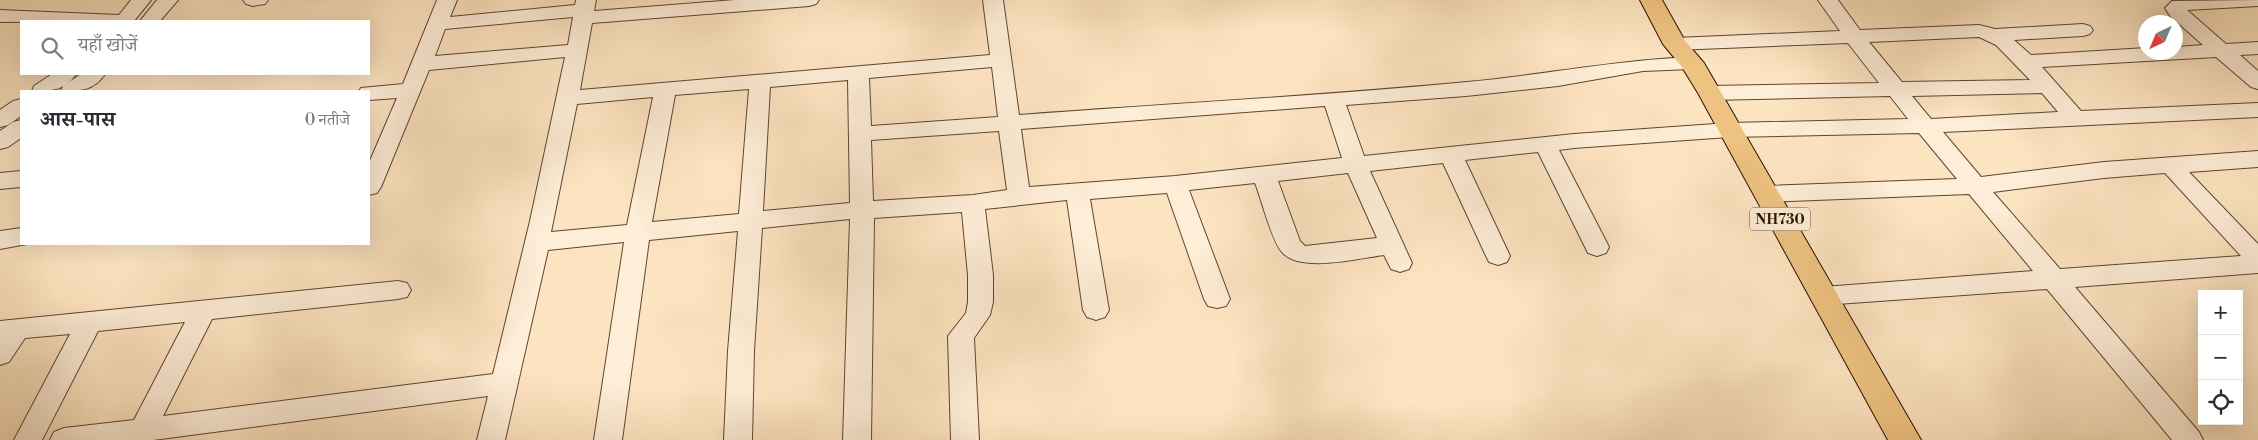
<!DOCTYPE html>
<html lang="hi">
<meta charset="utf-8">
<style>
body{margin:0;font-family:"Libre Bodoni","Noto Serif Devanagari",serif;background:#f2f2f3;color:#2b2b33}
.controls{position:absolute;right:15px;bottom:15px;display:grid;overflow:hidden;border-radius:0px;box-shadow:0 5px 20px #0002}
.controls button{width:45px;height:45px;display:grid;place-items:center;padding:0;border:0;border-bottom:1px solid #e1e1e2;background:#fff;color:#2b2b33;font:25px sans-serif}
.compass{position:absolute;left:2138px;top:15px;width:45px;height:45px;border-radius:50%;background:#fff;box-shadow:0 5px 20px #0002;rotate:224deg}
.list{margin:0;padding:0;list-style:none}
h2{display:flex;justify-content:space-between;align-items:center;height:65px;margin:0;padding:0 20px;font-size:21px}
h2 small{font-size:16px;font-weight:400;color:#7c7c81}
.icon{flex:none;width:28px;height:28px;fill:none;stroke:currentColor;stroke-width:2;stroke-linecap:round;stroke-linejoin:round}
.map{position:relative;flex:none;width:2258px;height:440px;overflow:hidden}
.search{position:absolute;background:#fff;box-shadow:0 5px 20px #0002;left:20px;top:20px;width:350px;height:55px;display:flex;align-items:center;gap:12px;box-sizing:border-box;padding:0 18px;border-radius:0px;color:#7c7c81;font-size:19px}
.panel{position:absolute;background:#fff;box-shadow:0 5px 20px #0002;left:20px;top:90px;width:350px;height:155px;border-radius:0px}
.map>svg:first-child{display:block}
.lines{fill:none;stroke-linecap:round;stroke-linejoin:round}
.minor-casing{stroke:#5c4632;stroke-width:2}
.highway-casing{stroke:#261102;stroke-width:2}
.minor{fill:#feedd7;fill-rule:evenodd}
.highway{fill:#eec280;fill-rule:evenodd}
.labels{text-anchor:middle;stroke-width:4.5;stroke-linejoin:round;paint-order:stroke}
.shield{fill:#feedd7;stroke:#675342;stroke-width:1}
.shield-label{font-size:14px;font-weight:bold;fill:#261102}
</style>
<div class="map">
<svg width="2258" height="440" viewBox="0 0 2258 440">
<rect width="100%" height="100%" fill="#fde4c1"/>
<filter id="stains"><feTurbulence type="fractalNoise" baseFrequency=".004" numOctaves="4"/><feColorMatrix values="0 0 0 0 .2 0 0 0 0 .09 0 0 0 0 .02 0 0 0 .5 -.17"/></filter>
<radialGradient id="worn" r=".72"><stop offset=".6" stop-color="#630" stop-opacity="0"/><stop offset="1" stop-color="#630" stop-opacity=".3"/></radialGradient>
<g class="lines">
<defs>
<g id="minor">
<path d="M131,0H151L134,21L0,22V10L119,15Z"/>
<path d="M157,0H178L160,21H140Z"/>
<path d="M243,0H268L265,4L253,6L246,4Z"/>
<path d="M437,0H457L450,17L575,5L576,0H596L594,11L735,0H819L816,4L809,6L592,23L580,90L990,55L983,0H1003L1019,115C1168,104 1318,96 1467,82C1542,75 1617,60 1692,57L1699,58L1702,63L1699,68L1692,69L1643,71L1558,86L1466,96L1346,105L1364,156L1574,134L1729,123L1908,119L1890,96L1710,100L1702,98L1699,93L1702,88L1710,86L1879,83L1848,43L1675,50L1668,48L1665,44L1668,40L1675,38L1840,31L1818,0H1838L1860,30L1979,25L1995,29L2083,24L2090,26L2093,30L2090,34L2083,36L2014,40L2031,55L2146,48V52H2176V47L2203,45L2170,16L2165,8L2172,1L2258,0V6L2187,10L2226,44L2258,42V54L2240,55L2258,71V89L2251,87L2216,57L2042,67L2081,111L2258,103V117L1943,132L1981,177L2104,162L2258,151V167L2189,172L2258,244V273L2075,287L2199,432L2203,440H2172L2047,289L1823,305L1814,303L1810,296L1814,289L1823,287L2033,271L1969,194L1766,202L1758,200L1754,194L1758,188L1766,186L1957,179L1919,133L1729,137L1574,148L1559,150L1609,247L1606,253L1597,256L1588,253L1585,247L1538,152L1465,160L1510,256L1507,262L1498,265L1489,262L1486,256L1443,163L1370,171L1412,263L1409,269L1400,272L1391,269L1384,255C1359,258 1298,274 1281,251C1271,238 1262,201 1255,183L1189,190L1230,299L1226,306L1217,308L1208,306L1204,299L1167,193L1090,199L1109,310L1105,317L1096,320L1087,317L1083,310L1067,200L985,209L993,275V302L990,315L974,338L979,440H951L948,336L966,313L968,302V275L962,212L874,218L871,440H843L850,219L762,228L754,351L752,440H724L728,351L738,231L649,240L622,440H594L624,242L548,250L505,440H477L488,396L153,440H50L54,432L64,428L134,420L185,322L98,331L42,440H14L70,334L25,338L9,362L0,365V321L398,281L407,283L411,290L407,297L398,299L212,319L163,416L493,374L530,221L565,57L429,70L381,187L377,193L369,195V163L397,98L369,100V91H359L361,88L403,84ZM573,17L568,45L435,56L445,29ZM1979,37L1996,45L2030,80L1902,82L1869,42ZM992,67L998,117L871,126L869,78ZM848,80L850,203L763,211L770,87ZM749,89L739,214L652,222L675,95ZM2042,93L2058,112L1931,119L1912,96ZM653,97L627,225L551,232L577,104ZM1325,106L1342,158L1175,176L1029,187L1021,129ZM999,131L1007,190L973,195L873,201L871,140ZM1348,173L1377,238L1305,246L1300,241L1278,181ZM2165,173L2241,256L2060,269L1993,192L2104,178Z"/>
<path d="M52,74H76C65,91 50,91 32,91L34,86Z"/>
<path d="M81,74H105C94,91 79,91 61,91L63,86Z"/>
<path d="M21,99V116L8,125L0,127V110L13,101Z"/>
<path d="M21,120V138L8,147L0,149V131L13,122Z"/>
<path d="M21,171V187L0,189V173Z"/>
<path d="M21,228V244H27L0,249V231Z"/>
</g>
<path id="highway" d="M1640,0H1662L1685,41L1704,63L1921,440H1888L1698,93L1682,67L1663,44Z"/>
</defs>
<!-- minor casing -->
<use href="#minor" class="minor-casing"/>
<!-- highway casing -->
<use href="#highway" class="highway-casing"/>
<!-- minor -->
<use href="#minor" class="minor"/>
<!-- highway -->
<use href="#highway" class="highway"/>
</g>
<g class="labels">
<!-- shield labels -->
<rect class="shield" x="1750" y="207.5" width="60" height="23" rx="4"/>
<g class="shield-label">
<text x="1780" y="224">NH730</text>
</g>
</g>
<rect width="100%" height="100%" filter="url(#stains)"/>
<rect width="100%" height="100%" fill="url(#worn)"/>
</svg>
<div class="controls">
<button>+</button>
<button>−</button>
<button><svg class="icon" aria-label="locate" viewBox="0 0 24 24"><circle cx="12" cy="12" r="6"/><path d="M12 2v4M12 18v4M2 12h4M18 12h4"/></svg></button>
</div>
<svg class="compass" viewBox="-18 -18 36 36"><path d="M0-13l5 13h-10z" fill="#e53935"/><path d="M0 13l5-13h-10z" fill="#7c7c81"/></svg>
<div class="search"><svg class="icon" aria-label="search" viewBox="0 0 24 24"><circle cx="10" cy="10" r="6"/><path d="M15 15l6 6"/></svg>यहाँ खोजें</div>
<section class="panel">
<h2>आस-पास<small>0 नतीजे</small></h2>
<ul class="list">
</ul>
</section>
</div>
